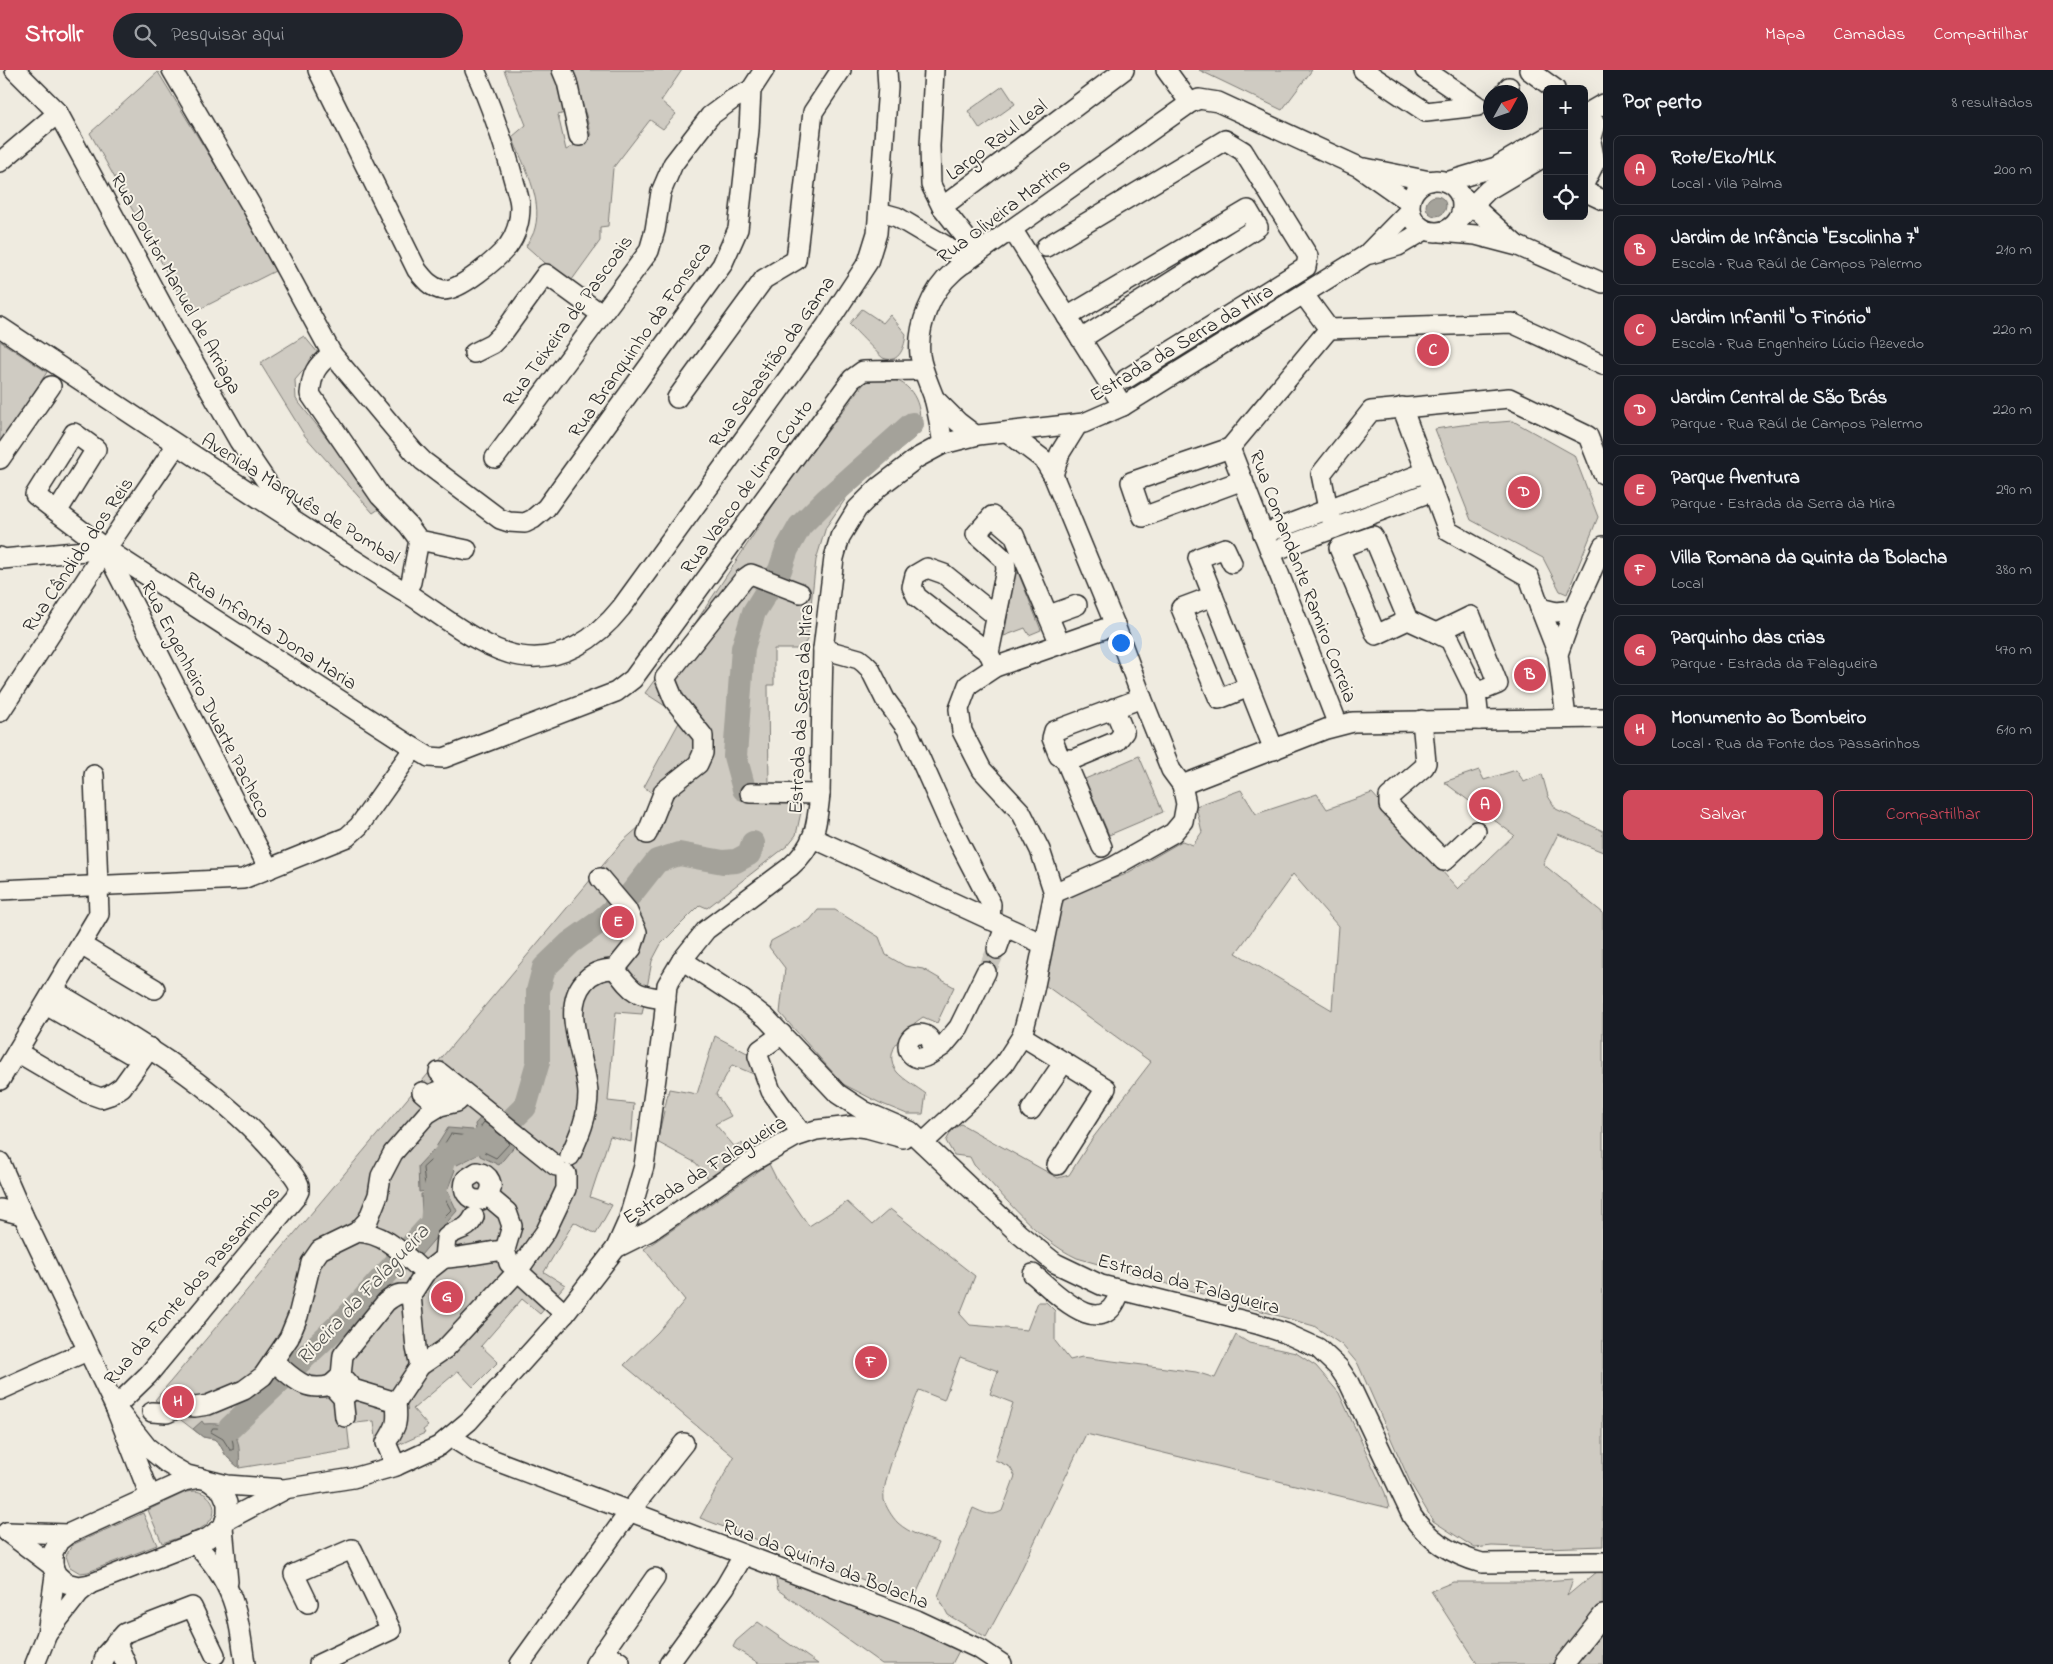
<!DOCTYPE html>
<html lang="pt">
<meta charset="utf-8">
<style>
body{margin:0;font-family:"Indie Flower",sans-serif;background:#20242c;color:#f1f3f6}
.controls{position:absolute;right:15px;top:15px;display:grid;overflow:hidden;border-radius:8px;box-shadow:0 5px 20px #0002}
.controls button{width:45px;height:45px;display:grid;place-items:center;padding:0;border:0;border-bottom:1px solid #363941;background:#171b24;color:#f1f3f6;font:25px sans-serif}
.compass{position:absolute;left:1483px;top:15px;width:45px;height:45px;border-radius:50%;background:#171b24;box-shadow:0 5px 20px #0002;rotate:50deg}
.you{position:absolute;left:1120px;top:572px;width:18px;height:18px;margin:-12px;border:4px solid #fff;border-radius:50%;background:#1a73e8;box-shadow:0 0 0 8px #1a73e833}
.badge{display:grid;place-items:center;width:32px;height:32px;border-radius:50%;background:#d1495b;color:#fff;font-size:16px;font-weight:700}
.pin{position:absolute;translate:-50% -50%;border:2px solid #fff;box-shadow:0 1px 5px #0006}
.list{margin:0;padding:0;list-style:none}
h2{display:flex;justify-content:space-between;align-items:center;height:65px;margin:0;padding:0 20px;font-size:21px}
h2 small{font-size:16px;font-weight:400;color:#9ea1a6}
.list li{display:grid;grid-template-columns:32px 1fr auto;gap:15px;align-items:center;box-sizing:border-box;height:70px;margin:0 10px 10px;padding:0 10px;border:1px solid #363941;border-radius:8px}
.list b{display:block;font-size:19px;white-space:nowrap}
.list p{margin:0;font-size:16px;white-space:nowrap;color:#9ea1a6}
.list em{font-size:16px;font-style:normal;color:#9ea1a6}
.actions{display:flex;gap:10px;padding:15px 20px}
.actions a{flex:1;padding:11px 0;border:1px solid #d1495b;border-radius:8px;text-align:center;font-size:18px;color:#d1495b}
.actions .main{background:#d1495b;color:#fff}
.icon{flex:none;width:28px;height:28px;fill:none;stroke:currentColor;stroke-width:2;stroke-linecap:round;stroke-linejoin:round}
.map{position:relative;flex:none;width:1603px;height:1594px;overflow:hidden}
header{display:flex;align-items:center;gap:30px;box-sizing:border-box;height:70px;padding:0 25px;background:#d1495b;color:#fff}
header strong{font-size:24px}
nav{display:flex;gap:28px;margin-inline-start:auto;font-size:18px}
.search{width:350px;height:45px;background:#20242c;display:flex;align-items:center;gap:12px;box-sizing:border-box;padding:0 18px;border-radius:28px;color:#9ea1a6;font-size:19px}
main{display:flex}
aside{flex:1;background:#171b24}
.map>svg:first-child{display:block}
.green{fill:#cfcbc2;stroke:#7d7b76;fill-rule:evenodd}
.water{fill:#a4a29a;stroke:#74726e}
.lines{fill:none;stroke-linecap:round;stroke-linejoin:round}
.shore{stroke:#5b5b57;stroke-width:1}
.river{stroke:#a4a29a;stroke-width:24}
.minor-tunnel{stroke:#c8c5bc;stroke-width:19;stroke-dasharray:19 9;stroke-linecap:butt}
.minor-casing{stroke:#2b2b2b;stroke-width:22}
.minor{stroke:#f7f3e8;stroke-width:19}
.labels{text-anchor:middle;stroke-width:4;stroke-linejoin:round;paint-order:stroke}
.street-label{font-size:20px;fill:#2b2b2b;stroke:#f7f3e8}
.water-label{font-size:21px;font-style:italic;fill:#555552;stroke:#f7f3e8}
</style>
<header>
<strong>Strollr</strong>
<div class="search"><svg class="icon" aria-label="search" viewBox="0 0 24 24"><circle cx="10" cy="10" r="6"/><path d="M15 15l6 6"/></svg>Pesquisar aqui</div>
<nav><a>Mapa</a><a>Camadas</a><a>Compartilhar</a></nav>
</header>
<main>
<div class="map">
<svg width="1603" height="1594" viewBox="0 0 1603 1594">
<rect width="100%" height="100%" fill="#efebe0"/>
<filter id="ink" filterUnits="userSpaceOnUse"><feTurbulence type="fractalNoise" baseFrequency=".02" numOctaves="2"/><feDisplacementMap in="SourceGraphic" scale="10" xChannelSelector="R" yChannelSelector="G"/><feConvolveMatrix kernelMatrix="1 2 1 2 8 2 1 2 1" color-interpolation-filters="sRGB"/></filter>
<g filter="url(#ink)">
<!-- green -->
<g class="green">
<path d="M504,0H553L565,43L558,45L566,80L591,66L586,45L570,0H682L661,31L676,44L663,59L650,50L613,98L608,156L600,157V171L569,214L526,176C529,171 534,164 535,158C543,128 523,94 512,67L526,55Z"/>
<path d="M1199,0H1312L1282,40Z"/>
<path d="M158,2L279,199L190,244L90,63Z"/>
<path d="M1003,16L1015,34L980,59L968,41Z"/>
<path d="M862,239L883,253L890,245L906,264C905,275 900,295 883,288C880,286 855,260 849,254Z"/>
<path d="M304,266L318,283L295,310L296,329L382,437L373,443L305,366L260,293Z"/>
<path d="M0,271L47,302L0,375Z"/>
<path d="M869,307C879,308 891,308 900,312C919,322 925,349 915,367L851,421L826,457L816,490L807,570L801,579H774V615H768L769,720L803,733L796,765L787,776L707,838L700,835L661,874L652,891L642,944L616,942L608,1031L634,1034L631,1072L610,1066L590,1127L612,1135L596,1164L574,1152L544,1202L565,1215L540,1244L522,1229L481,1276L498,1292L473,1317L458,1301L413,1339L428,1356L423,1360L425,1363L396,1376H377L374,1351L347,1354L350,1380L239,1398L226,1386L219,1373L214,1369L203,1367L155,1330L623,771L639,757L656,726L644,717L682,647L645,623L688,564L785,417Z"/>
<path d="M1513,351L1574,385L1598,447L1567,524L1560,521L1543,488L1471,450L1435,359L1462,355Z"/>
<path d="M1018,502L1041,560L1029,565L1025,558L1004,566L1010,532H1007L1012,504Z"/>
<path d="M1139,686L1163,742L1109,765L1085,709Z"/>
<path d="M1479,700L1484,710L1516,700L1524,712L1542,704L1548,726L1556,739L1603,761V782L1558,764L1543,794L1603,843V1476L1546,1478L1492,1476L1475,1478L1433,1451L1411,1414L1358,1294L1342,1275L1314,1256L1077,1188C1036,1169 1005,1127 974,1095L970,1087L954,1085L946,1071L952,1060L961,1054L1058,1108L1069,1105L1092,1069L1151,992L1045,915L1055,837L1064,826L1124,805L1182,771L1193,775L1202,762L1196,736L1241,720L1256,744L1317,724L1327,739L1372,723L1458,819L1514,765L1444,712ZM1293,804L1338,856L1332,940L1236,883Z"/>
<path d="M818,840H835L879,867L886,885L905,896L923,899L954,917L937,953L923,947C908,957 880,982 897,1002C904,1010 917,1017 926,1024L923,1044H907L880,1033L843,1014L780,943L785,898L769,877L771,871L810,850Z"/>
<path d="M715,966L749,984L756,1005L732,995L716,1024L731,1046L715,1054L734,1076L742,1073L748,1086L712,1113L696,1093L657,1072L669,1019L697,1024Z"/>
<path d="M769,1094L776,1108L809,1156L847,1132L872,1155L890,1139L975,1206L960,1244L970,1255L1027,1260L1038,1232H1046L1055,1241V1271L1070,1290L1082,1287L1196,1302L1215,1308L1236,1265L1249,1273L1296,1283L1316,1296L1339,1323L1385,1423L1389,1438L1086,1364L1014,1515L986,1567L948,1545L938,1526L973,1438C984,1443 991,1447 1002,1441L1015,1406L1010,1397L995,1390L1013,1333L990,1324L998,1301L960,1287L944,1330L919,1320C910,1343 881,1409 884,1430C886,1437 892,1447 898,1453C909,1463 925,1468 939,1473L914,1529L700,1448L734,1387L624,1295L658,1262L685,1230L644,1179Z"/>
<path d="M195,1421C203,1422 210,1426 213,1434C221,1459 179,1467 162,1473L148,1440L186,1422Z"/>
<path d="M143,1443L157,1475L88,1502L80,1503L70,1497L66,1486L72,1475Z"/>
<path d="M1603,1496V1594H1478L1431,1521L1453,1512H1530L1573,1509L1567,1526Z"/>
<path d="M775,1506L788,1510L961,1577L952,1594H882L778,1520Z"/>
<path d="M758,1552L818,1594H760L733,1577L736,1571Z"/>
</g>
<!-- water -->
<g class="water">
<circle cx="1436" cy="136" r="10"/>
<path d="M484,1044L517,1073L499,1095L480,1086L475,1054Z"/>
<path d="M448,1058L473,1060L477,1085L457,1095L436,1077Z"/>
<path d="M433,1080L455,1100L448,1118L419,1122L418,1096Z"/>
<path d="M448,1122L457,1141L440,1160L422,1146L421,1124Z"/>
<path d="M421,1150L438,1165L421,1185L414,1186L404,1176V1170Z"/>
<path d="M202,1351L204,1354C237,1351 241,1369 239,1398L226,1386L219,1373L214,1369L203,1367L193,1359Z"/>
</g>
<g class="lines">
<!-- shore -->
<g class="shore">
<path d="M484,1052L481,1056L484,1082L496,1088L509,1074L499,1064"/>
<path d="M451,1064L468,1066L471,1083L457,1089L444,1077V1075Z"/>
<path d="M434,1088L448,1103L444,1114L425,1116L423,1098Z"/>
<path d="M444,1127L451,1140L439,1152L427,1143L426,1130L429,1129Z"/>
<path d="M415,1179L409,1172L422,1158L430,1166L419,1180H416"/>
<path d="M213,1358C226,1357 235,1367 233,1380H230L223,1369L211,1362Z"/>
</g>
<!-- river -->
<g class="river">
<path d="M744,719L735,686L743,578L754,542L780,500L787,479L800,456L826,430L912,354"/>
<path d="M230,1358L346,1248L432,1153L435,1121L444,1086L498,1063L525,1037L538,992V921L544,898L570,873L598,853L631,824L657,791L679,784L723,792L736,791L749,784L753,773"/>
</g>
<!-- minor-tunnel -->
<path class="minor-tunnel" d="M986,902L997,879"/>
<defs>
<g id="minor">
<path d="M15,0L58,43L176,261L239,371L289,445"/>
<path d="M172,0L252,137L332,284L414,382L423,391L500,449L509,452L525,453L533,449L546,438L722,195L738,159L749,60L751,20L764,0"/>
<path d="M318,0L417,200C424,209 431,218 443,220C460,221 497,189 508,176C516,165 520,151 520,137C520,128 516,119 514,111C504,74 491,35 475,0"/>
<path d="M562,0L567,12L579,66"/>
<path d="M934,0L930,76L931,115L942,137"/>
<path d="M1166,0L1190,33"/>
<path d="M1363,0L1426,42L1478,36L1425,0"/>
<path d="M1529,0L1555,19"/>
<path d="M1505,22L1509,17"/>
<path d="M1584,45L1603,34"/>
<path d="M0,92L58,43"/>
<path d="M1595,92L1591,71L1596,54"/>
<path d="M1365,98L1430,111"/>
<circle cx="1436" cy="136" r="26"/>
<path d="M1446,112L1496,97L1547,67"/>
<path d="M1584,114L1595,92"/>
<path d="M1584,121L1603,130"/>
<path d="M1463,127L1515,174"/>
<path d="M879,142L897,147L946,176L965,193"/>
<path d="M1459,149L1488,120L1547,85"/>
<path d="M1012,159L1123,336"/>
<path d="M1441,162L1476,165L1518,176L1603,213"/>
<path d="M1046,177L1225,70L1243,81L1308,186L1306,197L1126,309"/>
<path d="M978,183L942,137L1124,0"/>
<path d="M1370,184L1398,176L1425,160"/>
<path d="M1304,225L1329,259"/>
<path d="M1067,247L1248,140L1258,157L1081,269"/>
<path d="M0,257C134,346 266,435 402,520C437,541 481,580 520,586C562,593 597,568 621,538L826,256L868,192L877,163L888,17L887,0"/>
<path d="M1329,259L1230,378L1338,655"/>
<path d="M1329,259L1512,253L1603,295"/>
<path d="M474,283L492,274L503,263L546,204L601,244"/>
<path d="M332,284C315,296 312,304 310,324L380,426L408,455L419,470L411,512L406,521"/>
<path d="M677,328L764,209L796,190L813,42L841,0"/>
<path d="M934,328L958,352L975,365"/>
<path d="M1402,337L1448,461L1529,507L1540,538L1556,542L1574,540"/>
<path d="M1007,362L1044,390L1053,405L1115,555L1142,628L1171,700L1182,715L1186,734L1183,751L1173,763L1113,797L1054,823"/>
<path d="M943,374C940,358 938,341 933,325C928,312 922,299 920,285C917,256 931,221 953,202C960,195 969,190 978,183L1190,33L1199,29L1218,32L1359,97L1410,133"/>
<path d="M1230,378L1131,412L1143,447L1243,410"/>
<path d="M495,388L649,181L655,160L661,122L673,94L710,46L733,29L751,20"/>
<path d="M0,389L51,316"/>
<path d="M1053,405L1060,383L1078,354"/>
<path d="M57,442L35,425L74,363L96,379L57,442L106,479L414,678"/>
<path d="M1335,458L1328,439L1321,404L1371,341L1509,328L1588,366L1603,404"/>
<path d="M1263,464L1426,402"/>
<path d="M419,470L467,480"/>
<path d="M106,481L269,799"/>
<path d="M1271,482L1433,421"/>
<path d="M0,487L3,489L106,479"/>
<path d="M1213,526L1198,488L1225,478L1232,493"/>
<path d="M1540,538L1558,584"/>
<path d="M1049,545L1077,535"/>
<path d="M1408,550L1376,565L1339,478L1373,466L1408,550L1436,563"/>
<path d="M823,579L859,589L864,593L870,599L885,629L907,659L949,753L991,834L990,850"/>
<path d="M989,583L917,527L912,517L915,505L927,498L944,504L996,546"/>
<path d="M995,597L989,583L1006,500L1005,490L976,464L992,446L1014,465L1060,574"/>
<path d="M1249,617L1219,629L1181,538L1213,526L1274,680"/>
<path d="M1476,623L1498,614L1471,546L1436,563L1450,570L1476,623L1479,650"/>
<path d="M1114,638L1124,662L1117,671L1074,689H1065L1059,686L1052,668L1054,661L1142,628"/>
<path d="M0,642L106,479L176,376"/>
<path d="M1566,648L1558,584L1574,540L1603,476"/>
<path d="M1422,650L1426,693L1424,697L1389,727V735L1444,791L1476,761"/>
<path d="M1065,689L1102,777"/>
<path d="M1182,715L1326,659L1353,652L1603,648"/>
<path d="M750,723L820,724"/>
<path d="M647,764L664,721L698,694L703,683V666L674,630L665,608L744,509L751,504L800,523"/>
<path d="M813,768L1043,874"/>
<path d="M0,820L243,809L347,767L359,756L414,678L429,687L444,688L616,622L633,609L852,309L863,301L923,300"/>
<path d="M81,875L155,919"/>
<path d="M997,879L1005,857"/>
<path d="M682,890L743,930L766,948L838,1024L864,1041L910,1061L1019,1164L1055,1193L1101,1215L1257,1254L1285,1263L1318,1278L1339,1298L1349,1313L1412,1446C1429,1471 1453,1485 1482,1493L1603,1492"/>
<path d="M615,899C634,924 635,925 666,929"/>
<path d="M54,921C133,967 216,1015 276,1085C283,1094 295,1104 299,1115V1121L296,1127L148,1305L115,1337"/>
<path d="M46,935L129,983L138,985L150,978"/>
<circle cx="920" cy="976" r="12"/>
<path d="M782,964L760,980L758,986L771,1021L802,1064"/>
<path d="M1022,966L1106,1018L1057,1095"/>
<path d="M17,982L87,1023L101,1028L110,1025L122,1017L150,978"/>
<path d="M929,985L943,976L959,957L986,902"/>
<path d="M439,1002L556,1096"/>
<path d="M0,1010L99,844L94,705"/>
<path d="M1031,1040L1064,992"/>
<path d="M923,1073L983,1017L1004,994L1022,966L1034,920L1054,823L1040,780L1021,742L982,700L962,661L959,639L968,615L995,597L1115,555"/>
<path d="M570,1086C579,1066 588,1046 588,1024C587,989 559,941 584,912C592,902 602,899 615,899L632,878L637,862L627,840L600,808"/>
<path d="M0,1092L23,1145L115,1337L150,1426"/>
<path d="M481,1130C468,1131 461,1121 466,1109L477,1102C490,1104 495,1115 488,1126L507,1142L512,1156L505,1180L509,1193L565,1244"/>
<path d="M0,1139L23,1145"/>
<path d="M357,1162C386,1163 404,1185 425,1203"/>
<path d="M616,1178L628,1151L644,1096L664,949L667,915L682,890L706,860L790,797C815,776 817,755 820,724L823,579L834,488L840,467L857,439L879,417L917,388L943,374L978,365L1084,353L1123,336L1366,185L1410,140"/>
<path d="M444,1188C463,1188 485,1182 505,1180"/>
<path d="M1033,1204C1056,1223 1105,1276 1120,1220"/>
<path d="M411,1225L416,1278L420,1296"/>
<path d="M274,1292C293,1307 304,1323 331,1315"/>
<path d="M341,1306L343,1285L386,1232C395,1225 400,1222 411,1225L425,1203L444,1188L446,1168C457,1157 466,1163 474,1147"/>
<path d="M353,1319L396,1332C398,1353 397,1355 386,1373L396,1396"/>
<path d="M0,1320L87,1281"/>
<path d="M343,1328L353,1319L341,1306L331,1315L343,1328L345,1347"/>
<path d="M396,1332L420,1296L445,1279L517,1202L546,1161L566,1119V1104"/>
<path d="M115,1337L147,1377L168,1394L187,1405L227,1415L284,1419L353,1408L396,1396L439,1376L469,1351L565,1244L616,1178L650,1161L748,1094L795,1067L816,1060L851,1056L867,1058L903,1068"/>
<path d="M152,1342L167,1343L183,1336L195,1337L208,1335L244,1320L263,1306L289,1268L298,1246L311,1193L320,1180L357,1162L368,1150L378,1125L381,1106L393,1083L427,1044L440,1036L457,1032L461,1028L459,1024L445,1019L434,1023L429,1028L422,1022"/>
<path d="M451,1367L478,1384L917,1550L981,1580L1002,1594"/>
<path d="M209,1411L222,1421L227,1433V1445L223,1457L228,1512"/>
<path d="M225,1451L284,1420"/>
<path d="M7,1462L51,1495L57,1505L66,1513L78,1516L90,1514L208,1468L223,1457"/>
<path d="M7,1462L68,1464"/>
<path d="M194,1473C234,1512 238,1542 245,1594"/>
<path d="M308,1533L294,1504L352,1479L391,1560L319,1594"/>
<path d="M47,1564L55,1505L53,1493V1482L59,1471L68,1464L184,1411L200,1408"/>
<path d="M116,1571L126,1594"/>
<path d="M604,1581L620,1592"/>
<path d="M35,1594L47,1564L79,1523L90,1514"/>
<path d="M103,1594L106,1584L125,1563L192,1537L215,1585"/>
<path d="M520,1594L630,1441L684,1373"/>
<path d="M595,1594L655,1508"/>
<path d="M669,1594L725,1517L743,1486"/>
<path d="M1564,1594L1603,1545"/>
</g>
</defs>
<!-- minor casing -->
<use href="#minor" class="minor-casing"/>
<!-- minor -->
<use href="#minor" class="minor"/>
</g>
</g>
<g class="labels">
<!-- street labels -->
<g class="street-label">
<text transform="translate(996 69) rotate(-37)" y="7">Largo Raul Leal</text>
<text transform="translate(1003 140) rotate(-37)" y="7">Rua Oliveira Martins</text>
<text transform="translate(177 213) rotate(61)" y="7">Rua Doutor Manuel de Arriaga</text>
<text transform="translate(567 250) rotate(-54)" y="7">Rua Teixeira de Pascoais</text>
<text transform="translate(639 269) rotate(-55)" y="7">Rua Branquinho da Fonseca</text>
<text transform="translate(1181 272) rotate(-31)" y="7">Estrada da Serra da Mira</text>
<text transform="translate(771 291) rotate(-55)" y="7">Rua Sebastião da Gama</text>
<text transform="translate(746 416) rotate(-54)" y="7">Rua Vasco de Lima Couto</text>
<text transform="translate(301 428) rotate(32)" y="7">Avenida Marquês de Pombal</text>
<text transform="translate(77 484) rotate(-56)" y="7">Rua Cândido dos Reis</text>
<text transform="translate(1304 506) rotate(69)" y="7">Rua Comandante Ramiro Correia</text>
<text transform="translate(272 560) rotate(33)" y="7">Rua Infanta Dona Maria</text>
<text transform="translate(207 629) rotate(63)" y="7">Rua Engenheiro Duarte Pacheco</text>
<text transform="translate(800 639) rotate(-87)" y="7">Estrada da Serra da Mira</text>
<text transform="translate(704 1099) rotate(-32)" y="7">Estrada da Falagueira</text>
<text transform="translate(1189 1213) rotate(15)" y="7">Estrada da Falagueira</text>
<text transform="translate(191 1215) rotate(-49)" y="7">Rua da Fonte dos Passarinhos</text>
<text transform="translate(826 1493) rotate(21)" y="7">Rua da Quinta da Bolacha</text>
</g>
<!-- water labels -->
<g class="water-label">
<text transform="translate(362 1224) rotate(-47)" y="7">Ribeira da Falagueira</text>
</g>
</g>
</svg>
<div class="controls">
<button>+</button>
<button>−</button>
<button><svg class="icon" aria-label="locate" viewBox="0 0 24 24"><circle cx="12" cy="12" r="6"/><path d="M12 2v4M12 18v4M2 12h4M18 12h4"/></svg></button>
</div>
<svg class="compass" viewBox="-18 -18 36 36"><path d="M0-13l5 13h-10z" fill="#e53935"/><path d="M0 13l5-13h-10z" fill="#9ea1a6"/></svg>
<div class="you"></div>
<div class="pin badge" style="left:1485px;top:735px">A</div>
<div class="pin badge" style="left:1530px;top:605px">B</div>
<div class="pin badge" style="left:1433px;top:280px">C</div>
<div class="pin badge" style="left:1524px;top:422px">D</div>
<div class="pin badge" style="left:618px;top:852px">E</div>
<div class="pin badge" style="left:871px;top:1292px">F</div>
<div class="pin badge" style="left:447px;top:1227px">G</div>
<div class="pin badge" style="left:178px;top:1332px">H</div>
</div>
<aside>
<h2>Por perto<small>8 resultados</small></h2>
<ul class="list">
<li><span class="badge">A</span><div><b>Rote/Eko/MLK</b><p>Local · Vila Palma</p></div><em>200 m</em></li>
<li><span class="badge">B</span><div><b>Jardim de Infância &quot;Escolinha 7&quot;</b><p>Escola · Rua Raúl de Campos Palermo</p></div><em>210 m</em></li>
<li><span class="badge">C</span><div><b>Jardim Infantil &quot;O Finório&quot;</b><p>Escola · Rua Engenheiro Lúcio Azevedo</p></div><em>220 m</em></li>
<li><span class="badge">D</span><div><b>Jardim Central de São Brás</b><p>Parque · Rua Raúl de Campos Palermo</p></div><em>220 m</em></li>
<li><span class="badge">E</span><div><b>Parque Aventura</b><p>Parque · Estrada da Serra da Mira</p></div><em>290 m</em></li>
<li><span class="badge">F</span><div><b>Villa Romana da Quinta da Bolacha</b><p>Local</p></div><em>380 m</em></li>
<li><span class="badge">G</span><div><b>Parquinho das crias</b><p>Parque · Estrada da Falagueira</p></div><em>470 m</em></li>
<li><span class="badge">H</span><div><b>Monumento ao Bombeiro</b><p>Local · Rua da Fonte dos Passarinhos</p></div><em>610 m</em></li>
</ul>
<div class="actions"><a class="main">Salvar</a><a>Compartilhar</a></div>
</aside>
</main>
